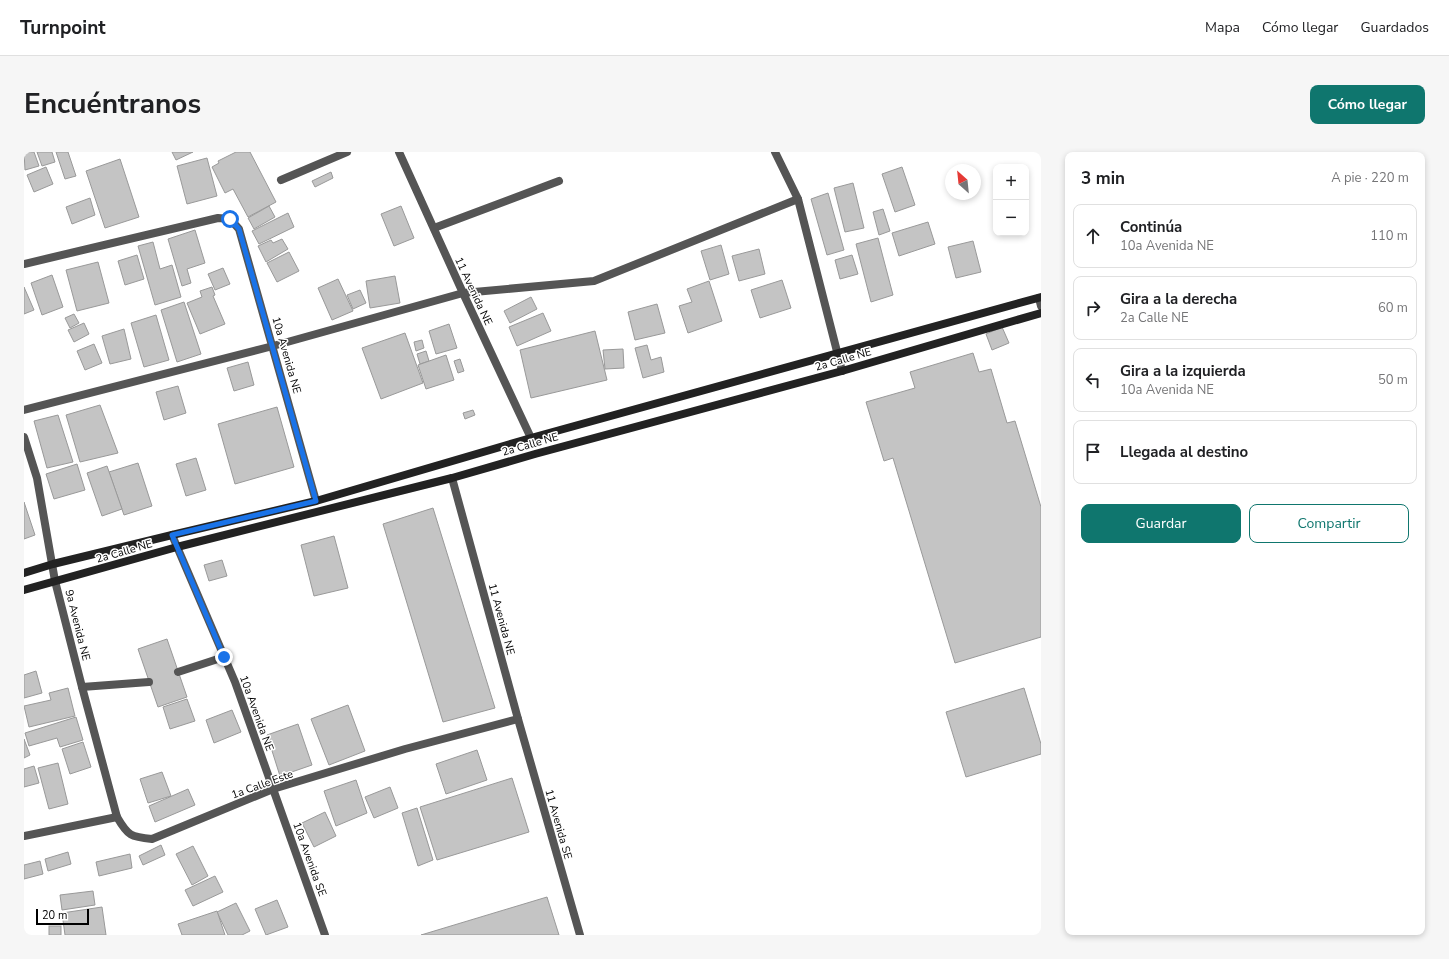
<!DOCTYPE html>
<html lang="es">
<meta charset="utf-8">
<style>
body{margin:0;font-family:"Nunito Sans",sans-serif;background:#f6f6f6;color:#202124}
.controls{position:absolute;right:12px;top:12px;display:grid;overflow:hidden;border-radius:8px;box-shadow:0 2px 6px #0003}
.controls button{width:36px;height:36px;display:grid;place-items:center;padding:0;border:0;border-bottom:1px solid #e0e0e0;background:#fff;color:#202124;font:20px sans-serif}
.compass{position:absolute;left:921px;top:12px;width:36px;height:36px;border-radius:50%;background:#fff;box-shadow:0 2px 6px #0003;rotate:333deg}
.scale{position:absolute;left:12px;bottom:10px;width:53px;box-sizing:border-box;padding-left:4px;border:2px solid #000;border-top:0;font-size:11px;line-height:14px;white-space:nowrap;color:#000;-webkit-text-stroke:3px #fff;paint-order:stroke}
.stop{position:absolute;width:12px;height:12px;margin:-9px;border:3px solid #1a73e8;border-radius:50%;background:#fff}
.stop.end{background:#1a73e8;border-color:#fff;box-shadow:0 1px 4px #0008}
.list{margin:0;padding:0;list-style:none}
h2{display:flex;justify-content:space-between;align-items:center;height:52px;margin:0;padding:0 16px;font-size:17px}
h2 small{font-size:13px;font-weight:400;color:#757577}
.list li{display:grid;grid-template-columns:26px 1fr auto;gap:12px;align-items:center;box-sizing:border-box;height:64px;margin:0 8px 8px;padding:0 8px;border:1px solid #e0e0e0;border-radius:8px}
.list b{display:block;font-size:15px;white-space:nowrap}
.list p{margin:0;font-size:13px;white-space:nowrap;color:#757577}
.list em{font-size:13px;font-style:normal;color:#757577}
.actions{display:flex;gap:8px;padding:12px 16px}
.actions a{flex:1;padding:9px 0;border:1px solid #0f766e;border-radius:8px;text-align:center;font-size:14px;color:#0f766e}
.actions .main{background:#0f766e;color:#fff}
.icon{flex:none;width:22px;height:22px;fill:none;stroke:currentColor;stroke-width:2;stroke-linecap:round;stroke-linejoin:round}
.map{position:relative;flex:none;width:1017px;height:783px;overflow:hidden;border-radius:8px}
header{display:flex;align-items:center;gap:24px;box-sizing:border-box;height:56px;padding:0 20px;background:#fff;border-bottom:1px solid #e0e0e0}
header strong{font-size:19px}
nav{display:flex;gap:22px;margin-inline-start:auto;font-size:14px}
.intro{display:flex;align-items:center;justify-content:space-between;box-sizing:border-box;height:96px;padding:0 24px}
h1{margin:0;font-size:28px}
.button{padding:10px 18px;border-radius:8px;background:#0f766e;color:#fff;font-size:14px;font-weight:700}
main{display:flex;gap:24px;padding:0 24px}
aside{flex:1;background:#fff;border-radius:8px;box-shadow:0 2px 6px #0003}
.map>svg:first-child{display:block}
.building{fill:#c4c4c4;stroke:#999}
.lines{fill:none;stroke-linecap:round;stroke-linejoin:round}
.service{stroke:#555;stroke-width:8}
.minor{stroke:#555;stroke-width:8}
.secondary{stroke:#222;stroke-width:8}
.route{stroke:#1a73e8;stroke-width:5}
.labels{text-anchor:middle;stroke-width:3;stroke-linejoin:round;paint-order:stroke}
.street-label{font-size:11px;fill:#000;stroke:#fff}
</style>
<header>
<strong>Turnpoint</strong>
<nav><a>Mapa</a><a>Cómo llegar</a><a>Guardados</a></nav>
</header>
<div class="intro"><h1>Encuéntranos</h1><a class="button">Cómo llegar</a></div>
<main>
<div class="map">
<svg width="1017" height="783" viewBox="0 0 1017 783">
<rect width="100%" height="100%" fill="#fff"/>
<!-- building -->
<g class="building">
<path d="M0,0H10L15,14L1,18Z"/>
<path d="M13,0H28L31,10L18,14Z"/>
<path d="M32,0H44L52,24L41,27Z"/>
<path d="M148,0H169L152,8Z"/>
<path d="M212,0H226L252,50L224,65L209,37L201,41L188,15L195,11L194,9Z"/>
<path d="M183,6L193,44L163,52L153,14Z"/>
<path d="M96,7L115,65L81,76L62,19Z"/>
<path d="M22,15L29,32L10,40L3,23Z"/>
<path d="M878,15L891,53L871,60L858,22Z"/>
<path d="M307,20L309,26L291,35L288,29Z"/>
<path d="M829,31L840,76L821,80L810,36Z"/>
<path d="M804,41L820,98L803,103L787,47Z"/>
<path d="M66,46L71,63L48,72L42,55Z"/>
<path d="M245,54L251,65L230,77L224,66Z"/>
<path d="M377,54L390,86L370,94L357,62Z"/>
<path d="M859,57L866,79L855,83L849,60Z"/>
<path d="M264,61L270,75L235,92L228,79Z"/>
<path d="M904,70L911,92L875,104L868,81Z"/>
<path d="M171,78L181,111L163,117L167,131L158,134L144,87Z"/>
<path d="M854,86L869,143L847,150L832,92Z"/>
<path d="M258,87L264,97L242,110L234,94L247,88L249,91Z"/>
<path d="M949,89L957,120L932,126L924,95Z"/>
<path d="M129,90L136,117L148,113L157,145L131,153L114,94Z"/>
<path d="M697,93L705,122L686,128L677,99Z"/>
<path d="M735,97L741,122L715,129L708,104Z"/>
<path d="M265,100L275,119L253,130L243,111Z"/>
<path d="M113,103L120,127L101,133L94,109Z"/>
<path d="M828,103L834,122L816,127L811,108Z"/>
<path d="M74,110L85,151L53,159L42,118Z"/>
<path d="M199,116L206,132L191,138L184,122Z"/>
<path d="M28,123L39,155L18,163L7,131Z"/>
<path d="M371,124L376,151L346,156L342,129Z"/>
<path d="M314,127L329,159L308,168L294,136Z"/>
<path d="M758,128L767,156L736,166L727,138Z"/>
<path d="M685,129L698,169L664,181L655,154L668,150L663,137Z"/>
<path d="M0,135L10,158L0,162Z"/>
<path d="M188,135L191,143L189,144L201,172L176,182L163,151L178,145L176,139Z"/>
<path d="M336,138L342,151L329,157L323,143Z"/>
<path d="M507,145L513,157L486,171L480,159Z"/>
<path d="M160,150L177,202L153,210L137,158Z"/>
<path d="M633,152L641,181L611,188L604,160Z"/>
<path d="M519,161L527,179L493,194L485,175Z"/>
<path d="M50,162L55,171L46,176L41,166Z"/>
<path d="M132,163L145,208L120,215L107,171Z"/>
<path d="M60,171L65,182L50,190L44,178Z"/>
<path d="M425,172L433,196L412,202L405,179Z"/>
<path d="M978,175L985,191L968,198L962,182Z"/>
<path d="M100,177L107,207L86,212L78,184Z"/>
<path d="M571,179L583,228L507,246L496,198Z"/>
<path d="M381,181L399,231L357,247L338,196Z"/>
<path d="M398,188L400,196L392,199L390,190Z"/>
<path d="M70,192L78,211L61,218L53,199Z"/>
<path d="M623,193L627,208L637,205L640,220L619,226L611,196Z"/>
<path d="M599,197L600,216L581,217L579,198Z"/>
<path d="M402,199L405,209L396,212L393,202Z"/>
<path d="M949,201L955,220L967,217L983,271L991,269L1017,355V485L931,511L869,306L860,309L842,250L891,236L886,220Z"/>
<path d="M422,203L430,228L402,237L394,213Z"/>
<path d="M436,207L440,219L434,221L430,209Z"/>
<path d="M224,210L230,233L210,239L203,216Z"/>
<path d="M154,234L162,261L140,268L132,240Z"/>
<path d="M76,253L94,301L56,310L42,263Z"/>
<path d="M253,255L270,315L211,332L194,272Z"/>
<path d="M449,258L451,263L441,267L439,261Z"/>
<path d="M34,263L49,310L23,316L10,269Z"/>
<path d="M172,306L182,338L162,344L152,312Z"/>
<path d="M114,311L128,354L100,363L85,320Z"/>
<path d="M53,312L61,338L30,347L22,322Z"/>
<path d="M83,314L98,357L78,364L63,321Z"/>
<path d="M0,350L11,383L0,387Z"/>
<path d="M409,356L471,556L419,570L359,372Z"/>
<path d="M310,384L324,436L290,444L277,393Z"/>
<path d="M198,408L203,424L185,429L180,413Z"/>
<path d="M143,487L163,545L134,555L114,497Z"/>
<path d="M12,519L18,541L0,546V523Z"/>
<path d="M44,536L51,564L5,575L0,554L27,548L25,541Z"/>
<path d="M1000,536L1017,592V602L942,625L922,560Z"/>
<path d="M163,547L171,569L146,577L139,555Z"/>
<path d="M324,553L341,599L305,613L287,567Z"/>
<path d="M208,558L217,580L190,591L182,568Z"/>
<path d="M52,565L59,588L36,595L33,586L5,594L1,581Z"/>
<path d="M274,572L288,613L256,624L243,583Z"/>
<path d="M0,587L6,603L0,606Z"/>
<path d="M59,590L67,615L46,622L38,597Z"/>
<path d="M453,598L463,628L422,642L412,612Z"/>
<path d="M34,611L44,652L25,657L14,616Z"/>
<path d="M10,614L15,631L0,635V617Z"/>
<path d="M138,620L147,644L124,651L116,627Z"/>
<path d="M488,626L505,680L413,708L396,655Z"/>
<path d="M332,628L343,661L312,674L300,639Z"/>
<path d="M366,635L374,656L350,666L341,645Z"/>
<path d="M164,637L171,653L131,670L125,654Z"/>
<path d="M393,656L409,708L394,714L378,661Z"/>
<path d="M301,660L312,684L290,695L278,671Z"/>
<path d="M137,693L141,703L119,713L115,704Z"/>
<path d="M169,694L184,724L168,733L152,702Z"/>
<path d="M44,700L47,712L24,719L21,707Z"/>
<path d="M106,702L108,716L75,724L72,710Z"/>
<path d="M16,709L19,722L0,727V713Z"/>
<path d="M191,724L199,740L169,754L161,738Z"/>
<path d="M69,739L71,753L38,758L36,743Z"/>
<path d="M523,745L535,783H397Z"/>
<path d="M253,748L264,775L242,783L231,757Z"/>
<path d="M212,751L226,779L218,783H204L193,760Z"/>
<path d="M78,755L82,783H41L38,761Z"/>
<path d="M193,759L201,783H158L154,772Z"/>
<rect x="25" y="774" width="12" height="9"/>
</g>
<g class="lines">
<!-- service -->
<g class="service">
<path d="M410,76L535,29"/>
<path d="M1015,146L1017,154"/>
<path d="M154,520L200,505"/>
<path d="M58,535L125,530"/>
</g>
<!-- minor -->
<g class="minor">
<path d="M375,0L439,141L507,286"/>
<path d="M751,0L774,47L818,219"/>
<path d="M257,28L323,0"/>
<path d="M0,112L194,66L206,67L215,77L292,349"/>
<path d="M0,258L249,194L439,141L570,129L774,47"/>
<path d="M0,285L13,326L31,429L58,535L93,665C104,684 107,685 128,687L249,637L381,597L494,567"/>
<path d="M428,326L494,567L556,783"/>
<path d="M148,383L211,530L301,783"/>
<path d="M0,684L93,665"/>
</g>
<!-- secondary -->
<g class="secondary">
<path d="M0,421L29,412L148,383L292,349L507,286L1017,145"/>
<path d="M0,438L153,395L428,326L511,302L818,219L1017,161"/>
</g>
</g>
<g class="lines">
<!-- route -->
<path class="route" d="M200,505L148,383L292,349L215,77L206,67"/>
</g>
<g class="labels">
<!-- street labels -->
<g class="street-label">
<text transform="translate(450 139) rotate(65)" y="4">11 Avenida NE</text>
<text transform="translate(263 203) rotate(74)" y="4">10a Avenida NE</text>
<text transform="translate(819 207) rotate(-16)" y="4">2a Calle NE</text>
<text transform="translate(506 292) rotate(-16)" y="4">2a Calle NE</text>
<text transform="translate(100 399) rotate(-16)" y="4">2a Calle NE</text>
<text transform="translate(478 467) rotate(75)" y="4">11 Avenida NE</text>
<text transform="translate(54 473) rotate(76)" y="4">9a Avenida NE</text>
<text transform="translate(233 561) rotate(70)" y="4">10a Avenida NE</text>
<text transform="translate(238 632) rotate(-20)" y="4">1a Calle Este</text>
<text transform="translate(535 672) rotate(74)" y="4">11 Avenida SE</text>
<text transform="translate(286 707) rotate(70)" y="4">10a Avenida SE</text>
</g>
</g>
</svg>
<div class="controls">
<button>+</button>
<button>−</button>
</div>
<svg class="compass" viewBox="-18 -18 36 36"><path d="M0-13l5 13h-10z" fill="#e53935"/><path d="M0 13l5-13h-10z" fill="#757577"/></svg>
<div class="scale">20 m</div>
<div class="stop" style="left:206px;top:67px"></div>
<div class="stop end" style="left:200px;top:505px"></div>
</div>
<aside>
<h2>3 min<small>A pie · 220 m</small></h2>
<ul class="list">
<li><svg class="icon" aria-label="ahead" viewBox="0 0 24 24"><path d="M12 20V5M6 11l6-6 6 6"/></svg><div><b>Continúa</b><p>10a Avenida NE</p></div><em>110 m</em></li>
<li><svg class="icon" aria-label="right" viewBox="0 0 24 24"><path d="M7 20v-9h11M14 6l5 5-5 5"/></svg><div><b>Gira a la derecha</b><p>2a Calle NE</p></div><em>60 m</em></li>
<li><svg class="icon" aria-label="left" viewBox="0 0 24 24"><path d="M17 20v-9H6M10 6l-5 5 5 5"/></svg><div><b>Gira a la izquierda</b><p>10a Avenida NE</p></div><em>50 m</em></li>
<li><svg class="icon" aria-label="arrive" viewBox="0 0 24 24"><path d="M6 21V4h12l-3 4 3 4H6"/></svg><div><b>Llegada al destino</b></div></li>
</ul>
<div class="actions"><a class="main">Guardar</a><a>Compartir</a></div>
</aside>
</main>
